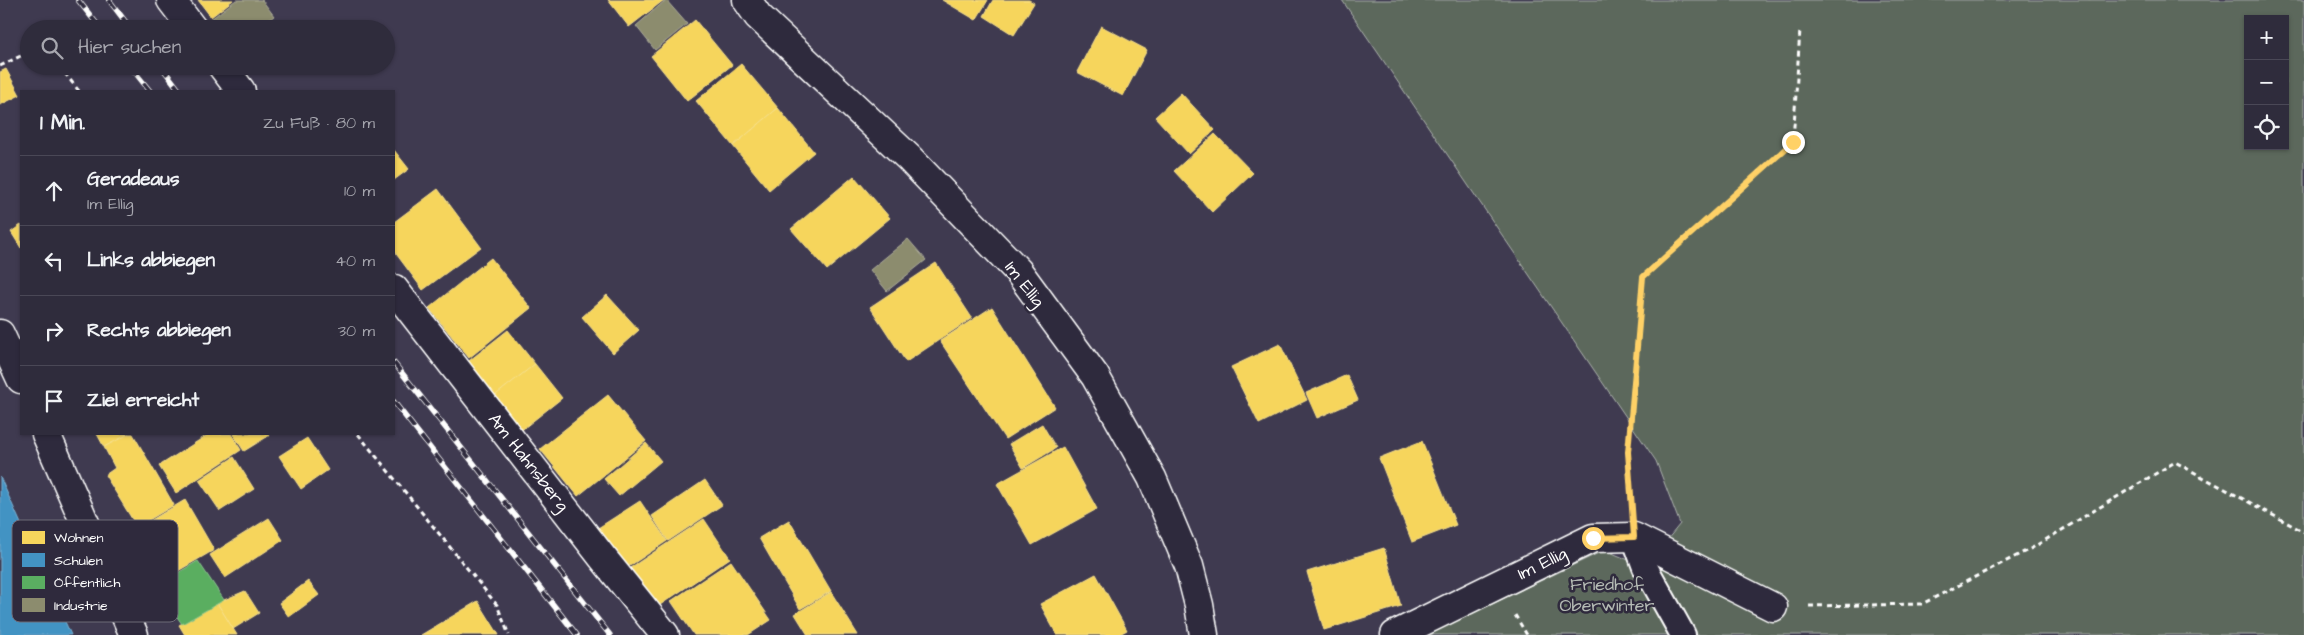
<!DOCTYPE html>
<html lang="de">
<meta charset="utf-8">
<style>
body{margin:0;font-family:"Architects Daughter",sans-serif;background:#373443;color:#f1f3f6}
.controls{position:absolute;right:15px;top:15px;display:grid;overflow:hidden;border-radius:0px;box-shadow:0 1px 4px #0004}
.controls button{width:45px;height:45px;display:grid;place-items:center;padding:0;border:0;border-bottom:1px solid #4a4856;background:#2f2c3c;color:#f1f3f6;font:25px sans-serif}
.stop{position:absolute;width:15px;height:15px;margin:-11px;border:4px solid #ffd166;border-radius:50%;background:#fff}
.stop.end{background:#ffd166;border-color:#fff;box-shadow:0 1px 5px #0008}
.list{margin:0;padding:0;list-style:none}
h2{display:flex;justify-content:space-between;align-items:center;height:65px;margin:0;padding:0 20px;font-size:21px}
h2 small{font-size:16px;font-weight:400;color:#a7a7af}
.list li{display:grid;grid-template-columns:32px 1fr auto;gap:15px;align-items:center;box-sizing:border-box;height:70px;padding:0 20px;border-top:1px solid #4a4856}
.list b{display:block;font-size:19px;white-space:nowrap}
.list p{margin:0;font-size:16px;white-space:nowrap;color:#a7a7af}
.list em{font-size:16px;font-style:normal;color:#a7a7af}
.icon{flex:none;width:28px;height:28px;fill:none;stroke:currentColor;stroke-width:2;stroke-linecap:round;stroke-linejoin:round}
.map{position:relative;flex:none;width:2304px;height:635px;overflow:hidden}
.search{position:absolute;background:#2f2c3c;box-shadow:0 1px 4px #0004;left:20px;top:20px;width:375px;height:55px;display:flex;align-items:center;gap:12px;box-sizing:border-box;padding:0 18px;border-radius:28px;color:#a7a7af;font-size:19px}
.panel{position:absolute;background:#2f2c3c;box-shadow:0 1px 4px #0004;left:20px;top:90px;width:375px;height:345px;border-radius:0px}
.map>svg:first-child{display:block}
.green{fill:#5b675b;stroke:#adb3ad;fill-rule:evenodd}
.homes{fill:#f6d55c;stroke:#f9e28d}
.schools{fill:#4393c3;stroke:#7bb3d5}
.public{fill:#5aae61;stroke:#8cc690}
.industry{fill:#8c8c6e;stroke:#aeae9a}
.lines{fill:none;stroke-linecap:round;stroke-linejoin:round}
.lane-casing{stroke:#fff;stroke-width:28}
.street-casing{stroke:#fff;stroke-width:31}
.secondary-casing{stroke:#fff;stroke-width:31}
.path{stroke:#fff;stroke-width:3;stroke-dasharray:5 4;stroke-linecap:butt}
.lane{stroke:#2f2a3d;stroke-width:24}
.street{stroke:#2f2a3d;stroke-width:28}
.secondary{stroke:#2f2a3d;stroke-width:28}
.rail-casing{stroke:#fff;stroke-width:5.5}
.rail{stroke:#2f2a3d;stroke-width:4;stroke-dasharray:11;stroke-linecap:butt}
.route{stroke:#ffd166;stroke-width:6}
.labels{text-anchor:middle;stroke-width:5;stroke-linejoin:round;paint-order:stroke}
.street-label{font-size:18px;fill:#fff;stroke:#2f2a3d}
.park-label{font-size:18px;fill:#b5bbb5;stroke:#2f2a3d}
.key{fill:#2f2a3d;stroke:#6d6a77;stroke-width:1}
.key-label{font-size:14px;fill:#fff}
</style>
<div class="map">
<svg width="2304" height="635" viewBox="0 0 2304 635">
<rect width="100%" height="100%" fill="#3f3a50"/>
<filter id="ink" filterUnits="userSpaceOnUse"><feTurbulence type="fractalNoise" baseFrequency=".02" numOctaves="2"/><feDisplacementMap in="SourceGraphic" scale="10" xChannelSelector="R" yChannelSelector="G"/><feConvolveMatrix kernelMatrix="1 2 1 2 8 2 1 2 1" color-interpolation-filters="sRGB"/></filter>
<g filter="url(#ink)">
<!-- green -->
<path class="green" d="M1342,0H2304V635H1427L1605,550L1645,567L1680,524L1656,461ZM2248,19H2285V146H2248Z"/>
<!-- homes -->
<g class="homes">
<path d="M198,0H233L211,17Z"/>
<path d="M608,0H664L629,27Z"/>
<path d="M942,0H988L976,20Z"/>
<path d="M993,0H1029L1034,3L1014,35L984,16Z"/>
<path d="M695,20L732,65L687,101L651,56Z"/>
<path d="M1101,26L1147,50L1123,96L1077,72Z"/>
<path d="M741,64L778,108L733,146L696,101Z"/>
<path d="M6,69L20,95L0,105V72Z"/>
<path d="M1181,93L1215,130L1189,154L1155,117Z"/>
<path d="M778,108L814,152L769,190L733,146Z"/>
<path d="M1215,134L1253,173L1212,212L1174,171Z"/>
<path d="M394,150L409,169L394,180Z"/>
<path d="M854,176L890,218L827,270L791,229Z"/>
<path d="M438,189L481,247L423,290L394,251V222Z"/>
<path d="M21,225V248L11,232Z"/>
<path d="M491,258L531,308L469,358L429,308Z"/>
<path d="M936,263L972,318L906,362L870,307Z"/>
<path d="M607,295L639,330L613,353L582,317Z"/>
<path d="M992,307L1055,407L1005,439L940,341Z"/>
<path d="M508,330L535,364L492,398L465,364Z"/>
<path d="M1280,344L1307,400L1259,424L1231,367Z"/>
<path d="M535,364L562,398L519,432L492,398Z"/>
<path d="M1347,375L1358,400L1317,418L1306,393Z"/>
<path d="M608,395L646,441L578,496L540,449Z"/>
<path d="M1042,424L1056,448L1023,468L1009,444Z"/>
<path d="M97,434H129L104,447Z"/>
<path d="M129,434H133L174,505L137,527L105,475L115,468L104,447Z"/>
<path d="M209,434H231L241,450L176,493L159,466Z"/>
<path d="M233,434H269L270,435L244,451Z"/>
<path d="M307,438L328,470L301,489L279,456Z"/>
<path d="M1422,441L1456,525L1412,542L1379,458Z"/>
<path d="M646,443L661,461L619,496L604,479Z"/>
<path d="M1063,447L1097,509L1032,545L997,484Z"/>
<path d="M234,457L254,489L220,511L199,480Z"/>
<path d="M705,480L722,505L668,541L652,516Z"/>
<path d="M185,500L214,550L159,582L130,533Z"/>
<path d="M640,501L667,541L625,569L598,528Z"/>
<path d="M269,518L283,540L225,578L210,555Z"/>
<path d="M704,519L730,558L657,607L630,568Z"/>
<path d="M789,520L831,591L800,609L759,538Z"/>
<path d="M1384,548L1401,606L1324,630L1307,572Z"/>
<path d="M731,561L771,620L748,635H694L671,601Z"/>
<path d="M1096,574L1127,630L1118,635H1057L1040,604Z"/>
<path d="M308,581L319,595L289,617L279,603Z"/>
<path d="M245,591L259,613L233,629L217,603Z"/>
<path d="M831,592L858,635H808L795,614Z"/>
<path d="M478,601L499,635H421Z"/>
<path d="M217,603L237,635H185L179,625Z"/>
</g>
<!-- schools -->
<path class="schools" d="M0,477L71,635H0Z"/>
<!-- public -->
<path class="public" d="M198,561L224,600L182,624L156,586Z"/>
<!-- industry -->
<g class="industry">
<path d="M236,0H262L274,16L257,29H211L206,23Z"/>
<path d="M666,0L687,24L655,50L636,26Z"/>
<path d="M908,239L926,260L887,291L870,270Z"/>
</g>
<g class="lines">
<defs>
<path id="lane" d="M1634,537L1645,567L1683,635"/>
<g id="street">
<path d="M171,0L193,29"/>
<path d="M222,66L241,91"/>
<path d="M394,289L603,558L665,635"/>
<path d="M0,334L21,379"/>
<path d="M46,434L134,635"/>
<path d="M1395,635L1593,538L1634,537L1773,607"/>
</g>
<path id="secondary" d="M747,0L758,16L909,158L1018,271L1095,376L1152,478L1189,566L1199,605L1204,635"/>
</defs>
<!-- lane casing -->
<use href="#lane" class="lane-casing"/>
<!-- street casing -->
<use href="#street" class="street-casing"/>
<!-- secondary casing -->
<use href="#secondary" class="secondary-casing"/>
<!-- path -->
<g class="path">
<path d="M0,66L29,52"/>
<path d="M59,66L79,91"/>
<path d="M358,434L497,605L509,635"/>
<path d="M1631,501L1628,452L1643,277L1793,142L1800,29"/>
<path d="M1809,606L1922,604L2032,548L2175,462L2304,532"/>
<path d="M1515,615L1527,635"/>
</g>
<!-- lane -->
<use href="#lane" class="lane"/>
<!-- street -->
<use href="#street" class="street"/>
<!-- secondary -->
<use href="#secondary" class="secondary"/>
<defs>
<g id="rail">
<path d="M78,0L101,29"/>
<path d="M109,0L131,29"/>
<path d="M130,66L150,91"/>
<path d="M161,66L180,91"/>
<path d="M394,363L610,635"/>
<path d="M394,402L577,635"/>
</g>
</defs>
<!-- rail casing -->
<use href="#rail" class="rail-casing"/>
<!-- rail -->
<use href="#rail" class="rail"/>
</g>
</g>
<g class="lines" filter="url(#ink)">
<!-- route -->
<path class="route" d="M1593,538L1634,537L1628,452L1643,277L1793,142"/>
</g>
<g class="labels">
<!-- street labels -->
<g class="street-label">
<text transform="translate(1025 284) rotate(52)" y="6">Im Ellig</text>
<text transform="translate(529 462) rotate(52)" y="6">Am Hahnsberg</text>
<text transform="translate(1542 563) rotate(-26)" y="6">Im Ellig</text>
</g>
<!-- park labels -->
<g class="park-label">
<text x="1607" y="590">Friedhof<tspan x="1607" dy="21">Oberwinter</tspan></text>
</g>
</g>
<!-- legend -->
<rect x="12" y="520" width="166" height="102" rx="8" class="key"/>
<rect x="22" y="531" width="23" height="13" fill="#f6d55c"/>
<rect x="22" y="553" width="23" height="14" fill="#4393c3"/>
<rect x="22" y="576" width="23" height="13" fill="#5aae61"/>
<rect x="22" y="598" width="23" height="14" fill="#8c8c6e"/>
<g class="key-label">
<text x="54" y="542">Wohnen</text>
<text x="54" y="565">Schulen</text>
<text x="54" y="587">Öffentlich</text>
<text x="54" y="610">Industrie</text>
</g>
</svg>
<div class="controls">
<button>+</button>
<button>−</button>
<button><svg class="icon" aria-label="locate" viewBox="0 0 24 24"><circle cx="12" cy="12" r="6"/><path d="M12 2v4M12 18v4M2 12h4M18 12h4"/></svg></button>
</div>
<div class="stop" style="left:1593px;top:538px"></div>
<div class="stop end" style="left:1793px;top:142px"></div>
<div class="search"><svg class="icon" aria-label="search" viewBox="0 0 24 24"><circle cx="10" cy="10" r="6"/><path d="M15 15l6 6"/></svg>Hier suchen</div>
<section class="panel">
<h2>1 Min.<small>Zu Fuß · 80 m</small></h2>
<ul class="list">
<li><svg class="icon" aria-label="ahead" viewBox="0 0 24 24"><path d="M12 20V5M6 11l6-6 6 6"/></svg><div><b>Geradeaus</b><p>Im Ellig</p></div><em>10 m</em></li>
<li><svg class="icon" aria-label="left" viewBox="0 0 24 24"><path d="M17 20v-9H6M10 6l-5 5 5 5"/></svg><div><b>Links abbiegen</b></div><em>40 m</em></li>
<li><svg class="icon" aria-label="right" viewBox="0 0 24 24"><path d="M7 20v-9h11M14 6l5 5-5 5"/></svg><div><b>Rechts abbiegen</b></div><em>30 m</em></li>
<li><svg class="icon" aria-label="arrive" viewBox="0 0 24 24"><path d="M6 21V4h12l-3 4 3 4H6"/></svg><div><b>Ziel erreicht</b></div></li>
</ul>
</section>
</div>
